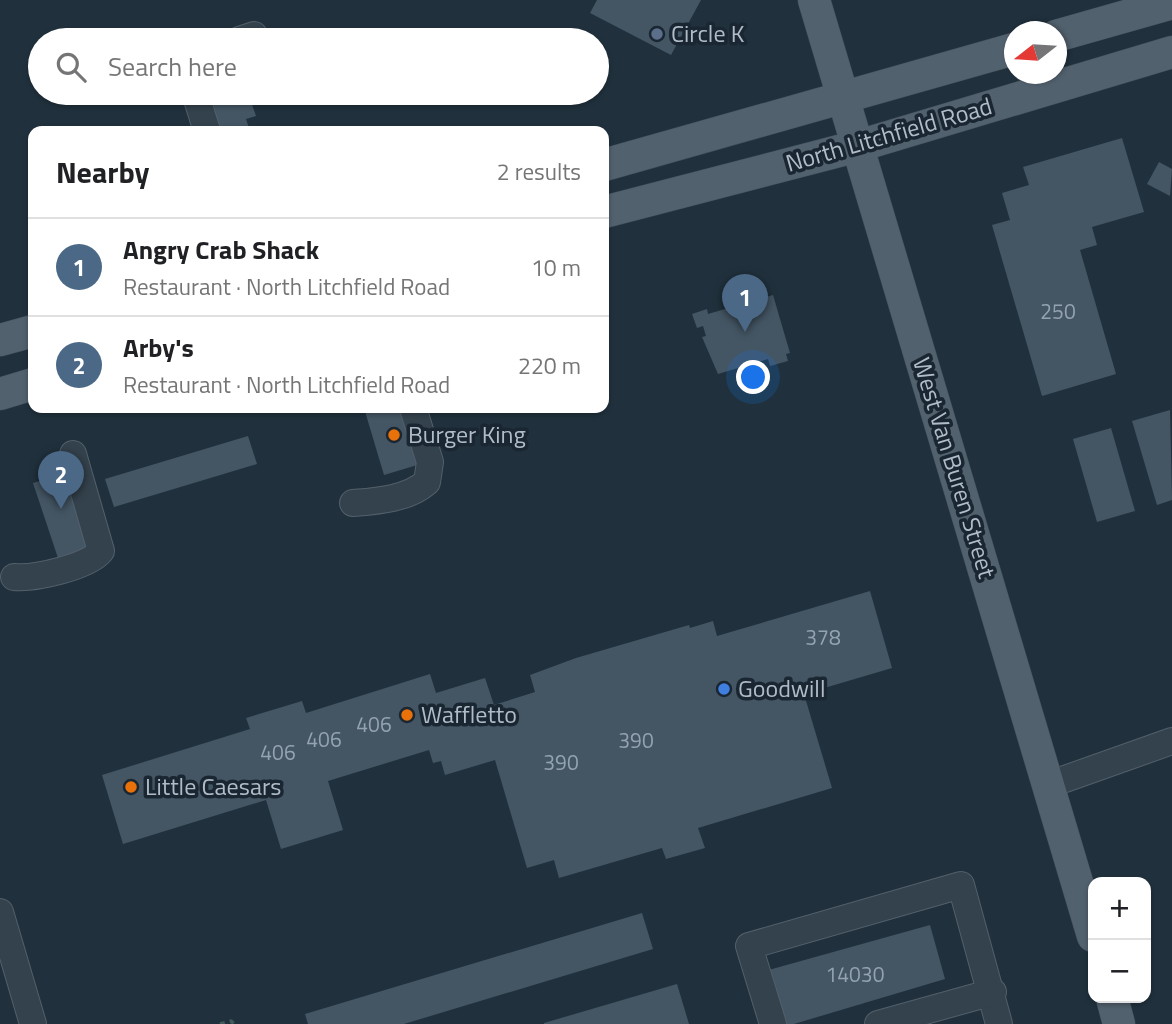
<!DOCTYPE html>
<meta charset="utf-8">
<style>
body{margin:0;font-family:"Titillium Web",sans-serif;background:#f6f6f6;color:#202124}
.controls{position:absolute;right:21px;bottom:21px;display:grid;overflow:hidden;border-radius:14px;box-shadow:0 2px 5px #0004}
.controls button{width:63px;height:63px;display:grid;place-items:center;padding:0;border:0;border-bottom:2px solid #e0e0e0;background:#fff;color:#202124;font:35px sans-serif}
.compass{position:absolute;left:1004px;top:21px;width:63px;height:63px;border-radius:50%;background:#fff;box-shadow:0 2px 5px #0004;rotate:253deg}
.you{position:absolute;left:754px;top:378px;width:24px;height:24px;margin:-18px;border:5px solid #fff;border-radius:50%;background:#1a73e8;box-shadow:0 0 0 10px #1a73e833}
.badge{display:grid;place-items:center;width:46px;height:46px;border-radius:50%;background:#4b6987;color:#fff;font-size:23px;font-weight:700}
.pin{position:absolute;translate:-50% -58px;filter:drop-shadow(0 2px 4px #0008)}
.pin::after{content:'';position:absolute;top:37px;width:24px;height:21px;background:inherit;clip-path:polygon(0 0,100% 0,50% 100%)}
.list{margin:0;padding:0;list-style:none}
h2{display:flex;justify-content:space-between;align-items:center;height:91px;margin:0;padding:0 28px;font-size:30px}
h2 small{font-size:23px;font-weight:400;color:#757577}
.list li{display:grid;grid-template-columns:46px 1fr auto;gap:21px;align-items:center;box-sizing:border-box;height:98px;padding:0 28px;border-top:2px solid #e0e0e0}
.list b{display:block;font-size:26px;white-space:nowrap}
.list p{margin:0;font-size:23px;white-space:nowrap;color:#757577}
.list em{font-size:23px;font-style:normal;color:#757577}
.icon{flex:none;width:38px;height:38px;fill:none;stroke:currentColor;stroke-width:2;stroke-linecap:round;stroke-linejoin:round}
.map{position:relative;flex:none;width:1172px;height:1024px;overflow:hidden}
.search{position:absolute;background:#fff;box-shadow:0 2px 5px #0004;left:28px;top:28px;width:581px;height:77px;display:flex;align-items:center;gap:18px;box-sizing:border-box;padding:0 24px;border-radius:38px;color:#757577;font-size:26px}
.panel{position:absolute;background:#fff;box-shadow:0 2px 5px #0004;left:28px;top:126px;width:581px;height:287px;border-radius:14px}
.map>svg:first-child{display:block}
.building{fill:#445664}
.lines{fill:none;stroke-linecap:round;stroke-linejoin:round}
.minor-casing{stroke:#53606b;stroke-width:28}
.major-casing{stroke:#414e59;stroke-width:33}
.path{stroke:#405a5a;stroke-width:3.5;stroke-dasharray:5 5;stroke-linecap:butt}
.minor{stroke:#34424d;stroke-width:26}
.major{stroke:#52616e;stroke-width:32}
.service-dot{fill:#5c6f8a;stroke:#1a2732;stroke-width:2.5}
.food-dot{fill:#e8710a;stroke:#1a2732;stroke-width:2.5}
.shop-dot{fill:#3f7fe0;stroke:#1a2732;stroke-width:2.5}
.labels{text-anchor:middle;stroke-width:7;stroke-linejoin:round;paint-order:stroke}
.number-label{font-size:21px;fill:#95a3b0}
.poi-label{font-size:24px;fill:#b0bdc9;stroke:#1a2732;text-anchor:start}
.street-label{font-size:24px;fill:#b0bdc9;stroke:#1a2732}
</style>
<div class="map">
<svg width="1172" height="1024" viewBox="0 0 1172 1024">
<rect width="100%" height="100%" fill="#20313d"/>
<!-- building -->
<g class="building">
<path d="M597,0H701L671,55L590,13Z"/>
<path d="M203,93H248L256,116L246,119L250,131H215Z"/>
<path d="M1122,138L1144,212L1092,227L1097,245L1080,250L1116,374L1042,396L992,225L1010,220L1002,193L1029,185L1023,167Z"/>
<path d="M1159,162L1172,169L1170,196L1147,184Z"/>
<path d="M773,295L790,353L786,354L788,361L770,366L768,359L718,374L702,337L706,336L703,326L697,328L692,314L707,309L708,314Z"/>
<path d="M364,408H408L424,463L384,475Z"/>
<path d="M1170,410L1172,500L1157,505L1132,421Z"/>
<path d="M1111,428L1135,511L1097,522L1073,439Z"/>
<path d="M248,436L257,464L114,507L105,479Z"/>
<path d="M70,472L93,547L58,558L33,483Z"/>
<path d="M870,591L892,668L804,694L832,788L698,828L705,848L666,859L662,848L559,878L554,860L527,868L495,760L445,775L441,761L433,763L429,750L328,781L343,830L281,849L266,800L123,844L102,775L250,729L246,718L302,701L306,713L430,674L436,693L485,678L494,705L535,692L530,675L576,658L689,625L690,628L713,621L717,636Z"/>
<path d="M642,913L653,949L404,1024H308L305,1014Z"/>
<path d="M930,925L945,979L794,1024H780L765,971Z"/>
<path d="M677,984L689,1024H544V1023Z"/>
</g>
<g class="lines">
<defs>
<g id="minor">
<path d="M239,40L254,35"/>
<path d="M195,93L207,131"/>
<path d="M353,503C377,501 408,499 427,482L430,462L413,408"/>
<path d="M14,577C34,579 88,567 101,551L73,454"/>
<path d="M1048,785L1172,741"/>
<path d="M0,912L33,1024"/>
<path d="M773,1024L749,946L961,885L999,1024"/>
<path d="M878,1024L993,992"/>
</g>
<g id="major">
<path d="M814,0L1093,936"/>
<path d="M1056,36L1172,3"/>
<path d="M604,165L1014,49"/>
<path d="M604,212L858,146L1172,52"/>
<path d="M0,340L33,331"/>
<path d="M0,394L33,384"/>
<path d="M1112,998L1119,1024"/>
</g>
</defs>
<!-- minor casing -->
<use href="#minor" class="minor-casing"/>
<!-- major casing -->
<use href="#major" class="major-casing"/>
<!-- path -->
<path class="path" d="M220,1024L231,1021L234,1024"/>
<!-- minor -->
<use href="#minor" class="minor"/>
<!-- major -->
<use href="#major" class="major"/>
</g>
<!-- markers -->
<circle class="service-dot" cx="657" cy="34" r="7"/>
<g class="food-dot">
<circle cx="394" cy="435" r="7"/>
<circle cx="407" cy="715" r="7"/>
<circle cx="131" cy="787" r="7"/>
</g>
<circle class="shop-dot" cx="724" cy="689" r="7"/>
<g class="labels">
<!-- number labels -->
<g class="number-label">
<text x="1058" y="319">250</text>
<text x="823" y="645">378</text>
<text x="374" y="732">406</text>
<text x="324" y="747">406</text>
<text x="636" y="748">390</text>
<text x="278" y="760">406</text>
<text x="561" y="770">390</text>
<text x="855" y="982">14030</text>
</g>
<!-- poi labels -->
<g class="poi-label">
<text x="671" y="42">Circle K</text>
<text x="408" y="443">Burger King</text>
<text x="738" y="697">Goodwill</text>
<text x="421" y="723">Waffletto</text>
<text x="145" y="795">Little Caesars</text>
</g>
<!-- street labels -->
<g class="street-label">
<text transform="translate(889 135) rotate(-16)" y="8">North Litchfield Road</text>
<text transform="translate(954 468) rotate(73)" y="8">West Van Buren Street</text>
</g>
</g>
</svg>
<div class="controls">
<button>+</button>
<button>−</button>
</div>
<svg class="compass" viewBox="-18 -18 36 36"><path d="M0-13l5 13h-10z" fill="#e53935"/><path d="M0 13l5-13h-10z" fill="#757577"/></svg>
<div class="you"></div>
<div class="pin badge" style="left:745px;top:332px">1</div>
<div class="pin badge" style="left:61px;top:509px">2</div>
<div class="search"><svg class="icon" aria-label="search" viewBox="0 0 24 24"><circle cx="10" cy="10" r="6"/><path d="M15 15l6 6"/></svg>Search here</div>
<section class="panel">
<h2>Nearby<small>2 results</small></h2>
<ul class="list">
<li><span class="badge">1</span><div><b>Angry Crab Shack</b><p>Restaurant · North Litchfield Road</p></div><em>10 m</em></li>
<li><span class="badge">2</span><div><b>Arby's</b><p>Restaurant · North Litchfield Road</p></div><em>220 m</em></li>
</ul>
</section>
</div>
